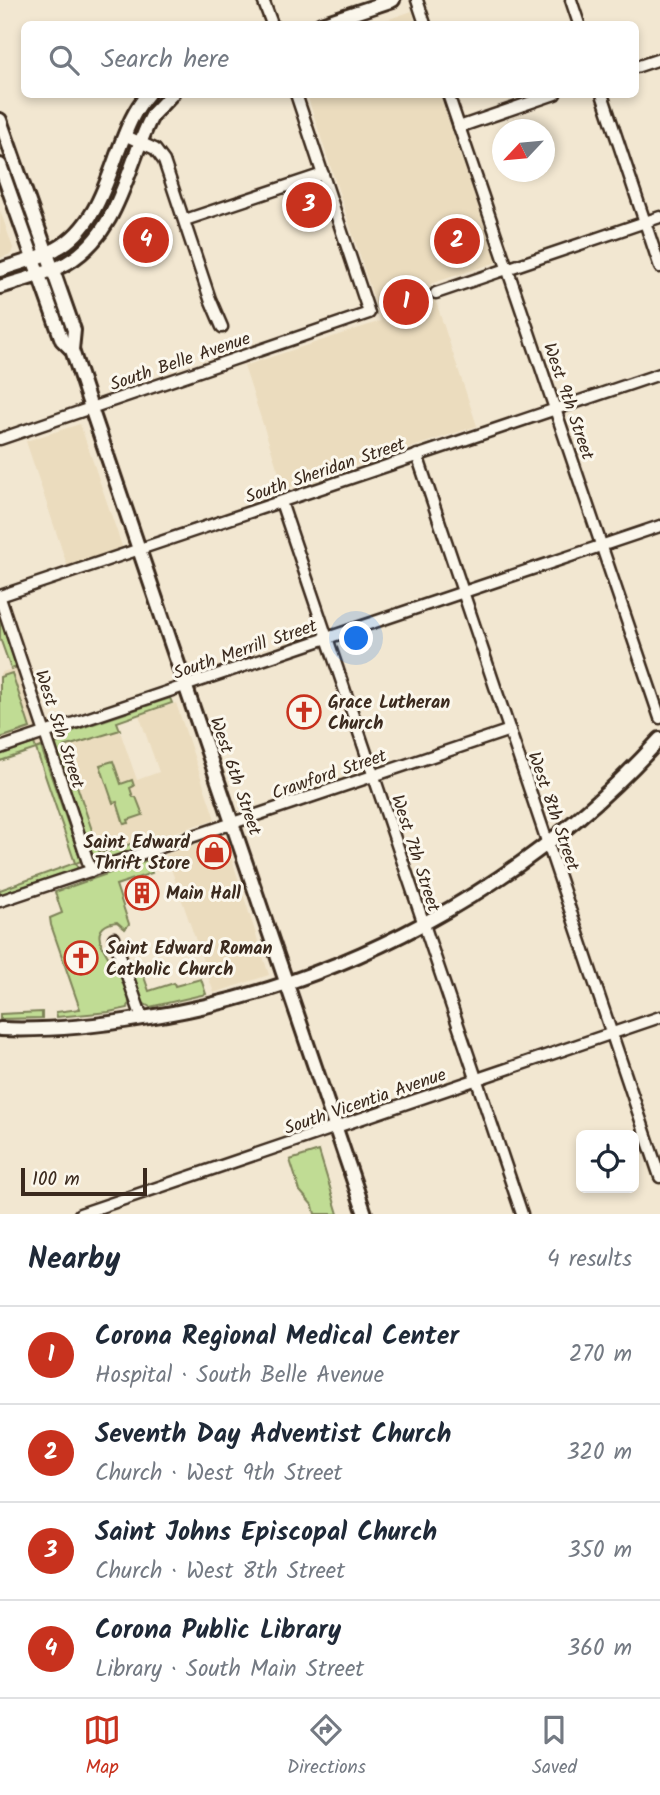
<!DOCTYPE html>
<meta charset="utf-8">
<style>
body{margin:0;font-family:Kalam,sans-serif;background:#f6f6f7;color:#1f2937}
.controls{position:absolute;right:21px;bottom:21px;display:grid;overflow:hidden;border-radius:10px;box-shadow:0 4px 10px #0003}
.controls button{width:63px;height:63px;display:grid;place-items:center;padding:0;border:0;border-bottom:2px solid #e0e1e3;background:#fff;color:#1f2937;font:35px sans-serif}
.compass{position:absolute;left:492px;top:119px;width:63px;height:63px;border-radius:50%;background:#fff;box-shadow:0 4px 10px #0003;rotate:244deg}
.scale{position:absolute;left:21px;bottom:18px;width:126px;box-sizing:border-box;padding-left:7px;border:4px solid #3b2a1e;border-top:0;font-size:19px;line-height:24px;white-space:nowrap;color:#3b2a1e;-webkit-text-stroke:5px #fbf7ec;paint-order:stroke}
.you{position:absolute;left:357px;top:639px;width:24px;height:24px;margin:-18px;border:5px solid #fff;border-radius:50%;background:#1a73e8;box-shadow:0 0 0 10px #1a73e833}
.badge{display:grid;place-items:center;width:46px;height:46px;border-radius:50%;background:#c8321e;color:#fff;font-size:23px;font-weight:700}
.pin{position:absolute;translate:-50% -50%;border:4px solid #fff;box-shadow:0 2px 7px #0006}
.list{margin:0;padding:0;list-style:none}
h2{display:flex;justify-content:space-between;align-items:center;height:91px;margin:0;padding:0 28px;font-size:30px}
h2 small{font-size:23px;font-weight:400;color:#747a83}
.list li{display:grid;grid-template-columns:46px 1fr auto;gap:21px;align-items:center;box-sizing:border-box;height:98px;padding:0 28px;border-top:2px solid #e0e1e3}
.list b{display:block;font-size:26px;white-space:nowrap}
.list p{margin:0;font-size:23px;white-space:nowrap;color:#747a83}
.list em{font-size:23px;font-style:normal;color:#747a83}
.icon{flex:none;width:38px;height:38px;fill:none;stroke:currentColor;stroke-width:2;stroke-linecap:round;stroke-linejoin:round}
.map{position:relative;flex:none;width:660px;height:1214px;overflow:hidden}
.search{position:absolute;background:#fff;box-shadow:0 4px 10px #0003;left:21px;right:21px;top:21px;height:77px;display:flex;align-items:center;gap:18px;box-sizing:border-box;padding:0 24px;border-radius:10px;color:#747a83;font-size:26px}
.sheet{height:483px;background:#fff}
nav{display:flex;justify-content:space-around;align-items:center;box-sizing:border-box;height:98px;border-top:2px solid #e0e1e3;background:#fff;font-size:19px;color:#747a83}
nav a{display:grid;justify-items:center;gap:4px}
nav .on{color:#c8321e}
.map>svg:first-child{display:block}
.built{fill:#ebdcbe}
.green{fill:#c0dc94;stroke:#7e8359;stroke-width:2}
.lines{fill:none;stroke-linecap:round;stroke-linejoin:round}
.minor-casing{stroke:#3b2a1e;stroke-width:15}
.major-casing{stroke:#3b2a1e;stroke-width:18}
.minor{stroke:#fbf7ec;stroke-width:10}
.major{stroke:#fbf7ec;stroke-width:12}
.labels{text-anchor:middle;stroke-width:6;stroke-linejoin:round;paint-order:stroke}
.street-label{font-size:18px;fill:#3b2a1e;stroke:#fbf7ec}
.poi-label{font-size:18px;font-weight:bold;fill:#3b2a1e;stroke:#fbf7ec;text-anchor:start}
</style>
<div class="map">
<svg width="660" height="1214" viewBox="0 0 660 1214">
<rect width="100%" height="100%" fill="#f2e7d1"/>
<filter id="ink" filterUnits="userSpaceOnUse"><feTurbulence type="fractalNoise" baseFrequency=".0143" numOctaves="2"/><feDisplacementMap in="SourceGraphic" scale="14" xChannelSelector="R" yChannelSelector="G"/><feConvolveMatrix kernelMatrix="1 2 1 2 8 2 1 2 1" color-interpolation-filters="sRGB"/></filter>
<g filter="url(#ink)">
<!-- built -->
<g class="built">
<path d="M412,11L416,24H375Z"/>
<path d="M307,95H440L497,262L430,284L477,426L284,489L244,366L381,321Z"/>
<path d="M0,210L13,248L11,254L0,258Z"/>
<path d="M80,424L123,549L68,568L26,441Z"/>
<path d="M17,667L36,725L53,720L58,736L115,717L137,780L159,772L139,715L176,703L215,819L157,838L158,842L101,861L99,855L93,857L54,743L36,749L31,734L0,744V673Z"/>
<path d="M220,836L226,841L269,975L214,993L166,854Z"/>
</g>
<!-- green -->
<g class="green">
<path d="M0,619L17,667L11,669L0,638Z"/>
<path d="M12,673L30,728L0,738V677Z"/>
<path d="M170,698L172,703L117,722L120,730L64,747L100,854L152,837L155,843L101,861L99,855L93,857L55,744L60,742L58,736Z"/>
<path d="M34,743L36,749L41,747L81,861L76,863L78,869L0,896V890L75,863L36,749L0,761V755Z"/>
<path d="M113,761L121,784L132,780L134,786L130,788L133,797H136L143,815L128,820L129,823L124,824L117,802L113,803L100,765Z"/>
<path d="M147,860L152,873L116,885L129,924L125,929L117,922C106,923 97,929 100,940C105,961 135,983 128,1008L109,1012L57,1017L56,1012L80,1009L51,925L50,918L62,913L55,892Z"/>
<path d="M137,957L149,991L174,983L175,986L201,979L206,994L150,1007L141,1002L129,963Z"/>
<path d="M42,1012V1018L0,1019V1014Z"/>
<path d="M319,1151L338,1214H315L313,1206L300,1191L290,1160Z"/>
</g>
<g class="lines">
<defs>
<g id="minor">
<path d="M263,0L272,24"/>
<path d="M417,0L425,24"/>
<path d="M571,0L579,24"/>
<path d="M636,67L660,59"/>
<path d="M448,94L660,718"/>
<path d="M602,94L660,267"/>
<path d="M459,127L555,94"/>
<path d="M124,135L155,149L164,161L210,299L222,327"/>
<path d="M185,220L323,174"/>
<path d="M436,293L660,217"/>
<path d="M0,439L369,313L296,94"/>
<path d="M417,455L660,1177"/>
<path d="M281,502L522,1214"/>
<path d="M0,596L660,374"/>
<path d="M0,598L91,871"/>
<path d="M0,748L660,526"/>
<path d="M0,901L510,730"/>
<path d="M114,938L142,1018"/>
<path d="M80,1214L660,1017"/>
</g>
<g id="major">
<path d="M321,24L393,0"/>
<path d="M0,120L74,330L72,350L91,408L365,1214"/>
<path d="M0,165L62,340L72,350"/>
<path d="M0,270C18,263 39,259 56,249C92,230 105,188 118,152C126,131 133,111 148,94"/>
<path d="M0,287C22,280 47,274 67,263C117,234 126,173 148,124L153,114L172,94"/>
<path d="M0,1029C48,1031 96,1026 143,1018C340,988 526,887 660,739"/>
</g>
</defs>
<!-- minor casing -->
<use href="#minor" class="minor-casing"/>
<!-- major casing -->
<use href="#major" class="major-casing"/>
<!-- minor -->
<use href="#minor" class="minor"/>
<!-- major -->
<use href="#major" class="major"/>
</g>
</g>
<!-- icons -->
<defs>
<symbol id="church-ring" viewBox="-11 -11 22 22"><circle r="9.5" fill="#fbf7ec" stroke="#c8321e" stroke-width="1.5"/><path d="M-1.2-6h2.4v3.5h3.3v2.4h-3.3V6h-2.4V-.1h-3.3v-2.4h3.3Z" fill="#c8321e"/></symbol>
<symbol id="shop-ring" viewBox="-11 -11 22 22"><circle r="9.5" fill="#fbf7ec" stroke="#c8321e" stroke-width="1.5"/><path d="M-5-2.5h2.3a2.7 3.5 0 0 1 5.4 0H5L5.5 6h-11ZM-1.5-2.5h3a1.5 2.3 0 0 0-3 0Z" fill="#c8321e"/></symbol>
<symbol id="building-ring" viewBox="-11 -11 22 22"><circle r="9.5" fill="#fbf7ec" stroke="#c8321e" stroke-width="1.5"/><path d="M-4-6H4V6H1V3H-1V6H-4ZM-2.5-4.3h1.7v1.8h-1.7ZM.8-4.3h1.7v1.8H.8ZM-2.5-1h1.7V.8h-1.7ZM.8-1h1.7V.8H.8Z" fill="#c8321e"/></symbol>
</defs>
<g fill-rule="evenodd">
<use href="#church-ring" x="285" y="693" width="38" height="38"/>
<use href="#shop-ring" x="195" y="833" width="38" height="38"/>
<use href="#building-ring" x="123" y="874" width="38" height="38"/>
<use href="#church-ring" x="62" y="939" width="38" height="38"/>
</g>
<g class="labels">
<!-- street labels -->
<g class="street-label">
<text transform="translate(180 361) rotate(-19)" y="6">South Belle Avenue</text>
<text transform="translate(569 401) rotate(71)" y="6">West 9th Street</text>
<text transform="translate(325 470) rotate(-19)" y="6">South Sheridan Street</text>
<text transform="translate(245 649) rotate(-19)" y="6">South Merrill Street</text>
<text transform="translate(60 729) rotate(72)" y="6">West 5th Street</text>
<text transform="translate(329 774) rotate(-19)" y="6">Crawford Street</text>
<text transform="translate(236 776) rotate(71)" y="6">West 6th Street</text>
<text transform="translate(554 811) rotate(71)" y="6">West 8th Street</text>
<text transform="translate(416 853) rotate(72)" y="6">West 7th Street</text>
<text transform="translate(365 1101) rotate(-19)" y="6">South Vicentia Avenue</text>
</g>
<!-- poi labels -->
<g class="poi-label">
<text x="328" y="708">Grace Lutheran<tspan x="328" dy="21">Church</tspan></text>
<text x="190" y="848" text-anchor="end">Saint Edward<tspan x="190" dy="21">Thrift Store</tspan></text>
<text x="166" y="899">Main Hall</text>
<text x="106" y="954">Saint Edward Roman<tspan x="106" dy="21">Catholic Church</tspan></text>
</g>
</g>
</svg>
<div class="controls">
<button><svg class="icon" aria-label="locate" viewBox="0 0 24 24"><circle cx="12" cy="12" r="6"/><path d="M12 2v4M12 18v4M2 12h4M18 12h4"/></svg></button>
</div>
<svg class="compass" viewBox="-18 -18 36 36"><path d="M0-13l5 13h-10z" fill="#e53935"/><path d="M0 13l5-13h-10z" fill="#747a83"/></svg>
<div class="scale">100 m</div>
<div class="you"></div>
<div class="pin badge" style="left:406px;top:302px">1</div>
<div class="pin badge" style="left:457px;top:241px">2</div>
<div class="pin badge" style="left:309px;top:205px">3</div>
<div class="pin badge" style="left:146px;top:240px">4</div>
<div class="search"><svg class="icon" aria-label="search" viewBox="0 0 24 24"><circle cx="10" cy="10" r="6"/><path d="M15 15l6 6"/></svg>Search here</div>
</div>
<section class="sheet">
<h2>Nearby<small>4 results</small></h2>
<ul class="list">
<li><span class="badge">1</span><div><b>Corona Regional Medical Center</b><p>Hospital · South Belle Avenue</p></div><em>270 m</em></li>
<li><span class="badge">2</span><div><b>Seventh Day Adventist Church</b><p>Church · West 9th Street</p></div><em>320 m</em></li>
<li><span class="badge">3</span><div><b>Saint Johns Episcopal Church</b><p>Church · West 8th Street</p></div><em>350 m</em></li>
<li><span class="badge">4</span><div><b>Corona Public Library</b><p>Library · South Main Street</p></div><em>360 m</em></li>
</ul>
</section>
<nav>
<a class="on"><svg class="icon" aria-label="map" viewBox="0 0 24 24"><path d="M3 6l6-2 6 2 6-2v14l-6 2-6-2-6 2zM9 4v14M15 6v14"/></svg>Map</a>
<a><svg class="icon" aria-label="directions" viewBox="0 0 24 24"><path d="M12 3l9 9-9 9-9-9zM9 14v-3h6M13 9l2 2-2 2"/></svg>Directions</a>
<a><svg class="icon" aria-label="saved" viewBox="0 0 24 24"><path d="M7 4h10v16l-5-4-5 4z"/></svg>Saved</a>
</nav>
